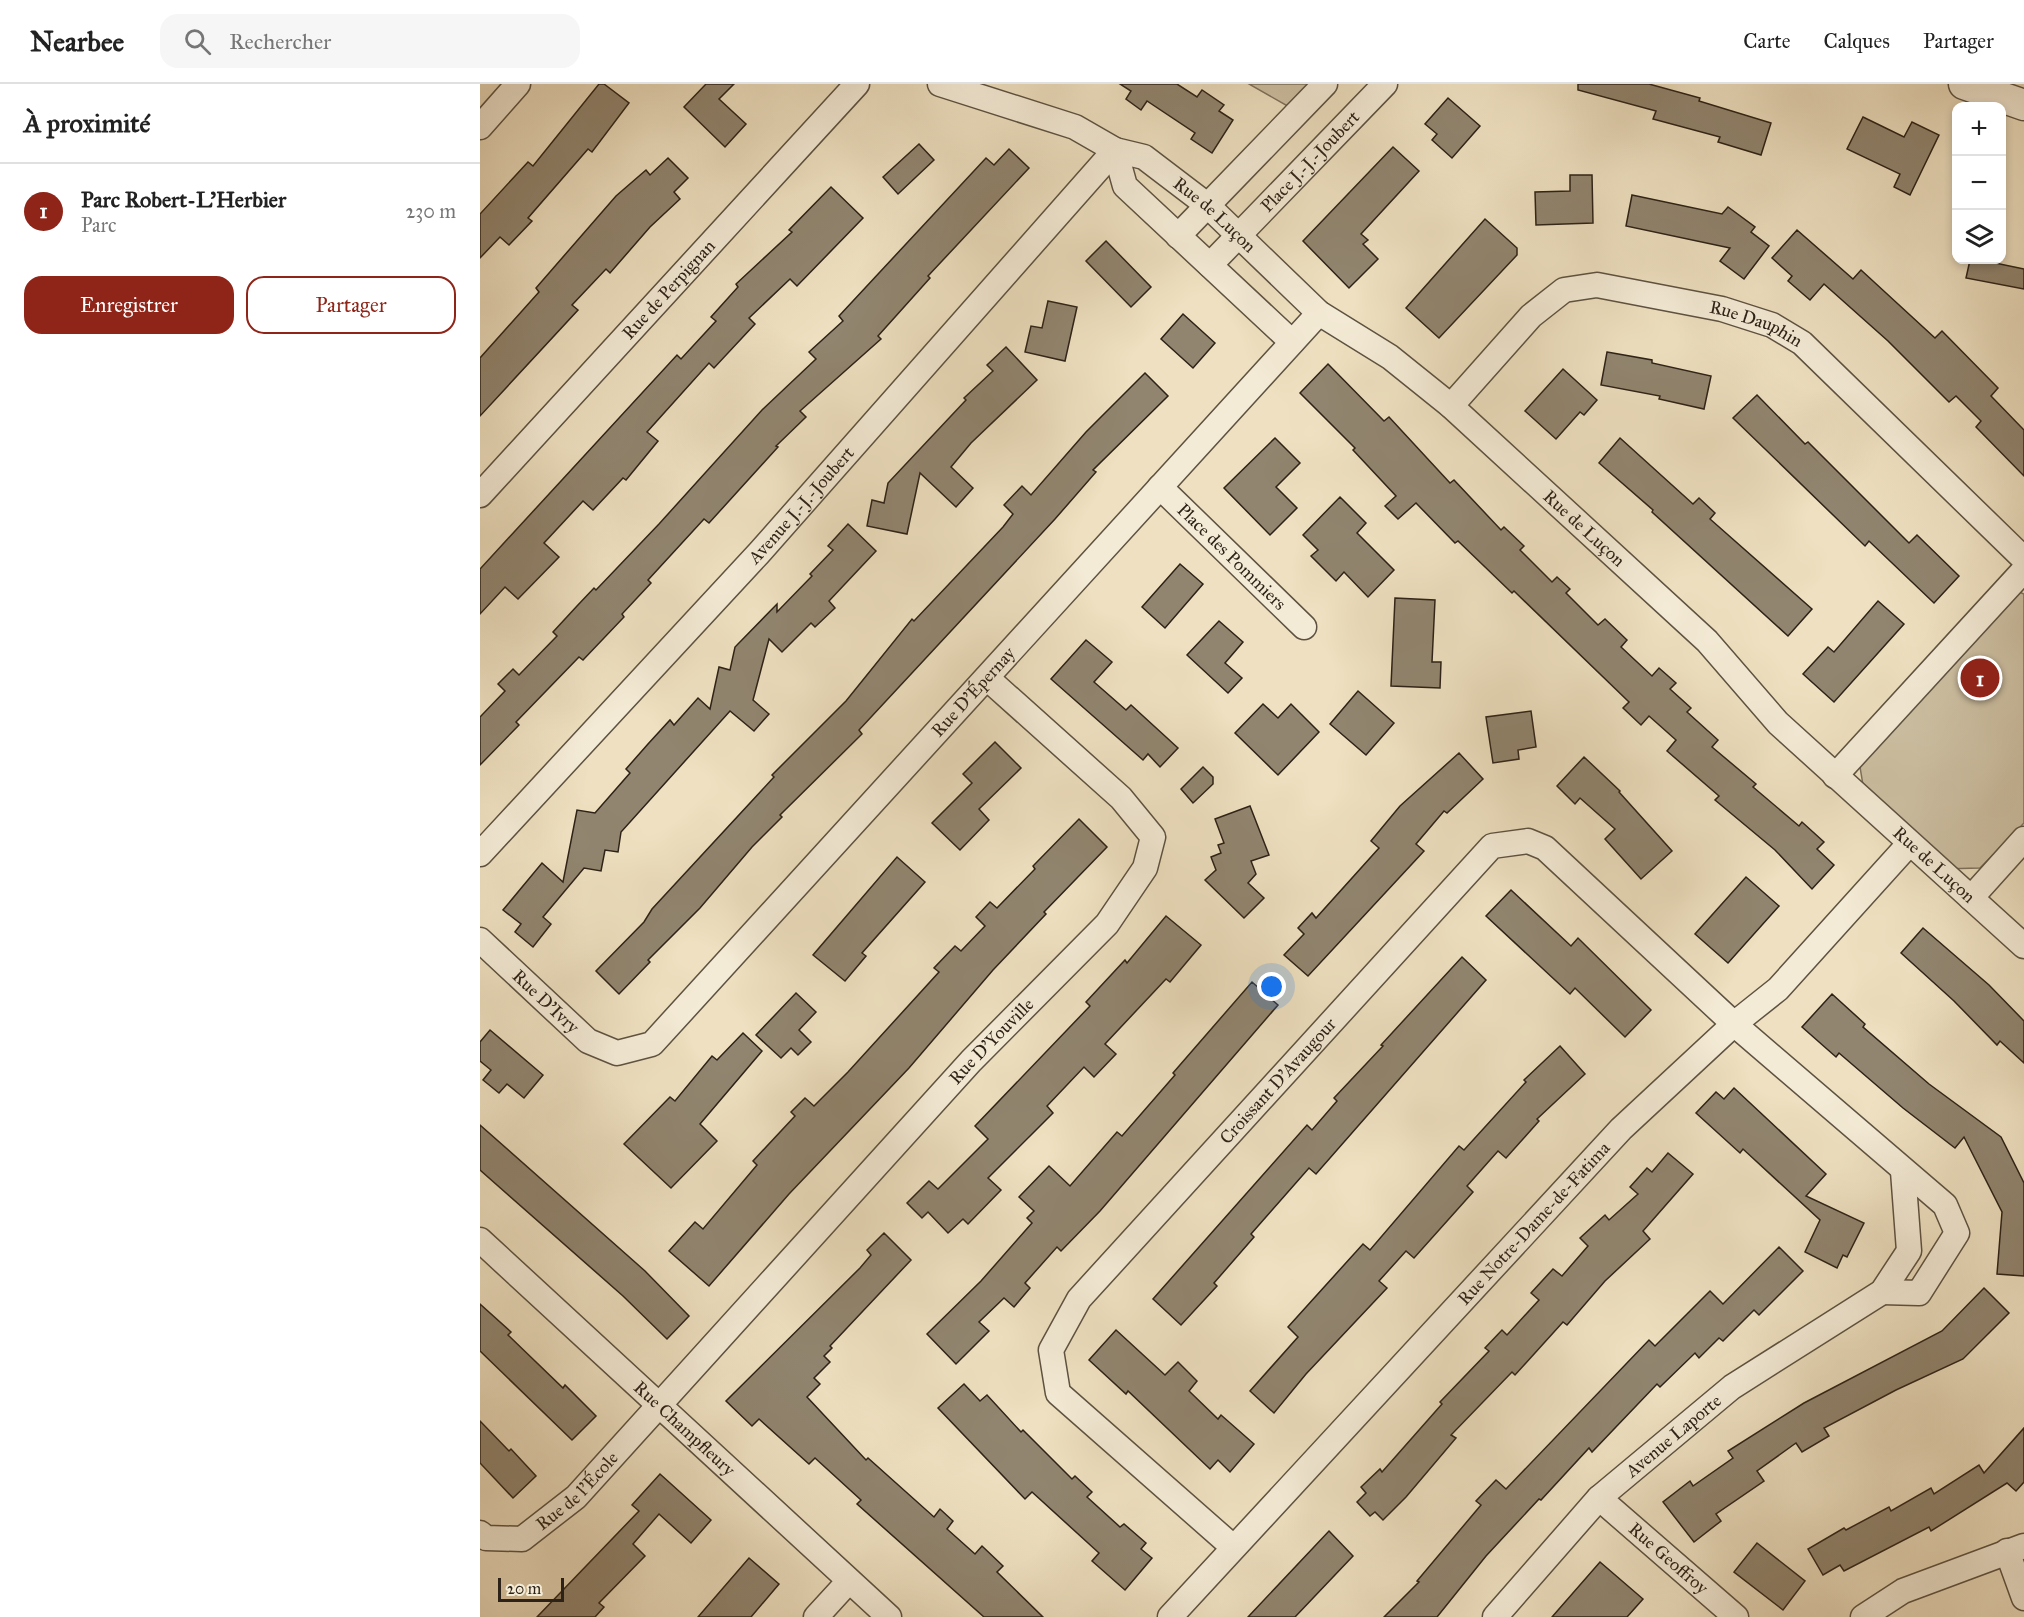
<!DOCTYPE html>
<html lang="fr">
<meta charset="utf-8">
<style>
body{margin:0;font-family:"IM FELL Great Primer",serif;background:#f6f6f6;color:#222}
.controls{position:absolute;right:18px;top:18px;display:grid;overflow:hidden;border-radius:12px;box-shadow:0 3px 9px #0003}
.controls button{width:54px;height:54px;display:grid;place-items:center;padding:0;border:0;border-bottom:2px solid #e0e0e0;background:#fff;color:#222;font:30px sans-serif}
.scale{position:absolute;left:18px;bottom:15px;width:66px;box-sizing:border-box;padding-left:6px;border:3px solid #2d2217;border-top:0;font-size:16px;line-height:21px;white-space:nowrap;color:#2d2217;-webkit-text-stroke:4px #f4ebd6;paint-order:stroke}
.you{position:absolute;left:792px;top:903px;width:21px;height:21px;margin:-15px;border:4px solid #fff;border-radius:50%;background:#1a73e8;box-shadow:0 0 0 9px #1a73e833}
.badge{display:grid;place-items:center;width:39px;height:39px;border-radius:50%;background:#8f2418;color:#fff;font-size:20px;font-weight:700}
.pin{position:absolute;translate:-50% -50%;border:3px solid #fff;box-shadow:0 2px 6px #0006}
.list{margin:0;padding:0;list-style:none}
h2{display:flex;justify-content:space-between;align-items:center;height:78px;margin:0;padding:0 24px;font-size:26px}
h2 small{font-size:20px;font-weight:400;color:#767676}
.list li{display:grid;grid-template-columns:39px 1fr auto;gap:18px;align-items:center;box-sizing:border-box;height:96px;padding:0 24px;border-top:2px solid #e0e0e0}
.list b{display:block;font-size:22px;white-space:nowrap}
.list p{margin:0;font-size:20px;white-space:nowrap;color:#767676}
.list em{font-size:20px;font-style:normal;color:#767676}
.actions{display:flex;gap:12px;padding:18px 24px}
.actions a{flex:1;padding:14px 0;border:2px solid #8f2418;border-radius:18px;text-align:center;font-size:21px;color:#8f2418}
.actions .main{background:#8f2418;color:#fff}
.icon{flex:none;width:33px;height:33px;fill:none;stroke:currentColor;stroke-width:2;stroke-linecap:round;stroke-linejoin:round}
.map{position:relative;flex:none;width:1544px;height:1533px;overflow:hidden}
header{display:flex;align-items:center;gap:36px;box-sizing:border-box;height:84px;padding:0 30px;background:#fff;border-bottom:2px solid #e0e0e0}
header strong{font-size:28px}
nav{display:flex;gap:33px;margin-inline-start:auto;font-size:21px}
.search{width:420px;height:54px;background:#f6f6f6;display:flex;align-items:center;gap:15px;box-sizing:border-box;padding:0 21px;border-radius:18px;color:#767676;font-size:22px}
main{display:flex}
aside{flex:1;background:#fff}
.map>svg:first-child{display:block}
.green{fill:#cdc0a3;stroke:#7d715d;stroke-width:1.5}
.building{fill:#91856f;stroke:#2d2217;stroke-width:1.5}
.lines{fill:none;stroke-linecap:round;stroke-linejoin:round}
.minor-casing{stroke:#5d5241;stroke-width:27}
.tertiary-casing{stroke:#5d5241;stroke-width:33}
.minor{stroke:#f4ebd6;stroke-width:24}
.tertiary{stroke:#f4ebd6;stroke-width:30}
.labels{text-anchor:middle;stroke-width:6;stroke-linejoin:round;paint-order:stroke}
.street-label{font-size:18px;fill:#2d2217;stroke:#f4ebd6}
</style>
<header>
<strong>Nearbee</strong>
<div class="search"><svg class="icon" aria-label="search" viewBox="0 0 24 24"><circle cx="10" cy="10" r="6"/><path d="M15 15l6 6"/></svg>Rechercher</div>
<nav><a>Carte</a><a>Calques</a><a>Partager</a></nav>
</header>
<main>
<aside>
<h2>À proximité<small></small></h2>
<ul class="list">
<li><span class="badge">1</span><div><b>Parc Robert-L'Herbier</b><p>Parc</p></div><em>230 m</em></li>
</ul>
<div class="actions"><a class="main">Enregistrer</a><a>Partager</a></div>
</aside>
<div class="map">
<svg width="1544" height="1533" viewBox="0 0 1544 1533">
<rect width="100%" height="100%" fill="#eee0c0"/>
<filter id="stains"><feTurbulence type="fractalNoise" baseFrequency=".00333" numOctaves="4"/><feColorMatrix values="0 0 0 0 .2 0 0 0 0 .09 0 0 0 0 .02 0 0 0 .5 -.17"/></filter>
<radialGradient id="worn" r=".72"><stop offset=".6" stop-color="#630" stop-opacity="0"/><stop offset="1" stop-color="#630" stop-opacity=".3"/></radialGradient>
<!-- green -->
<g class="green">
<path d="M769,0H835L811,24Z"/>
<path d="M1537,507L1544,510V739L1500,784L1460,785L1384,707L1379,677Z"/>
</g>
<!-- building -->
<g class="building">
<path d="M119,0H124L149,19L112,68L108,65L48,134L52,137L29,161L20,153L0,174V130L48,78L53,82Z"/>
<path d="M226,0H254L239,15L266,40L245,63L204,23Z"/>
<path d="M640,0H697L717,13L722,6L744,21L739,27L753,36L732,69L711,55L715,49L667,17L661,26L646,15L651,7Z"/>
<path d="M1098,0H1169L1220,14L1219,17L1291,39L1281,71L1238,58L1240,53L1173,35L1176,27L1098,6Z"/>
<path d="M968,14L1000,42L972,74L952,56L957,50L945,40Z"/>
<path d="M1383,33L1424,53L1432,38L1459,51L1430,111L1414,103L1420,90L1367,65Z"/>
<path d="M439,60L454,76L418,110L403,93Z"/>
<path d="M913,63L939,87L881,150L888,156L883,160L898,175L869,204L823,157Z"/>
<path d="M529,65L549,84L448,192L450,194L398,252L401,255L320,327L326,333L296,362L298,363L229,439L224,435L168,496L171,499L142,530L144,533L103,576L99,573L36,638L39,641L0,681V633L25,607L18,600L33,585L39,591L77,552L73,548L97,522L114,504L116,506L179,440L282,326L336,275L329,268L363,237L359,232L506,74L514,81Z"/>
<path d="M188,74L208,94L194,108L200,115L170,143L130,189L126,185L92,221L98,226L0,332V274L59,208L56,204L136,112L166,86L170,91Z"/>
<path d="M1090,91H1112L1113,139L1056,141L1055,108L1090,107Z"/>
<path d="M351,103L383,134L317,202L310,195L269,234L275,240L234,284L229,279L167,348L178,357L146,396L143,394L113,426L103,417L64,459L79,473L38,515L25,503L0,530V485L197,271L201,275L236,237L231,233L258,203L256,200L312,148L309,146Z"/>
<path d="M1152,111L1242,130L1248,123L1275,143L1271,148L1289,162L1264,195L1240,177L1250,164L1146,142Z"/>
<path d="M1005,135L1037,164V171L959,254L926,224Z"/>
<path d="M1317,146L1373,195L1381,186L1455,254L1462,247L1518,304L1511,312L1544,346V392L1496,343L1501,337L1476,312L1469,318L1408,257L1344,200L1330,216L1308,197L1312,192L1292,174Z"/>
<path d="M626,157L671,203L651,223L606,177Z"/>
<path d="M1490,176H1516L1515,179L1544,185V205L1486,194Z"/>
<path d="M568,217L597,223L585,277L545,268L551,242L562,244Z"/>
<path d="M703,230L735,259L713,284L681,255Z"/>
<path d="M526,263L557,296L491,359L471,383L493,404L476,423L440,389L427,450L387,442L392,416L404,419L408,399L486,316L484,314L513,287L507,281Z"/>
<path d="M1127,268L1172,276V279L1231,292L1224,325L1179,315L1180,312L1121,301Z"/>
<path d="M848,280L904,337L909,333L970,399L974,396L1021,446L1024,443L1044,462L1040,466L1072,498L1077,493L1090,505L1086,509L1118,541L1125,535L1147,556L1141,563L1172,592L1179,584L1196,599L1190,605L1211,624L1207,628L1238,656L1232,663L1276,700L1273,703L1319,742L1322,738L1344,758L1337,765L1354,781L1332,805L1295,766L1235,716L1239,712L1187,667L1196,656L1169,632L1161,641L1143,624L1149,618L1034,507L1032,509L978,457L975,459L936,419L918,435L905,422L916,412L873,366L875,364L820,309Z"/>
<path d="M1083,285L1117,316L1104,331L1100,328L1076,355L1045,327Z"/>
<path d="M665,289L688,312L613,386L616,388L575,435L379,646L382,650L300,731L302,733L272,763L220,824L168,876L170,878L139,910L116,887L164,838L172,825L294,693L292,691L366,617L432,535L434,537L523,443L533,430L524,421L542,402L551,411L606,348Z"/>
<path d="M1277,311L1325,360L1328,358L1429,459L1437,451L1479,492L1454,519L1389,457L1385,462L1253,334Z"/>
<path d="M795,354L820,379L796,403L817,424L790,451L744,404Z"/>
<path d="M1140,354L1213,420L1219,414L1235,429L1230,435L1332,525L1308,552L1172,428L1173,426L1119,379Z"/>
<path d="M860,413L886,439L877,449L914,486L888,513L864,488L856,497L831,472L838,466L823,451Z"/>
<path d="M368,440L396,467L349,517L355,524L335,543L331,539L302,568L289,555L273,616L289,630L274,647L250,627L141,748L138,768L125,766L121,787L104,784L63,833L71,840L53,863L35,848L41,840L23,826L62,779L83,798L97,726L115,729L150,689L146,685L168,660L190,636L194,641L218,614L230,625L239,583L250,586L255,563L297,520V528L332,492L330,490L353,466L348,462Z"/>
<path d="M700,480L723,500L685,544L662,523Z"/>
<path d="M915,514L955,516L952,578H961L960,604L911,602Z"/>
<path d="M1398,517L1424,540L1354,618L1323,590L1348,563L1354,568Z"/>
<path d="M739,537L763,558L745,579L762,594L748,609L707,571Z"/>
<path d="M606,556L632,578L614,598L646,626L651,621L698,664L680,683L668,670L663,676L571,595Z"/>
<path d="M878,607L914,639L886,671L850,640Z"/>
<path d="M783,620L798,634L811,620L839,648L798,691L755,649Z"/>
<path d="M1051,627L1056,663L1038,666L1039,675L1013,679L1006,633Z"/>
<path d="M515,658L541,684L499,725L509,736L480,766L452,739L492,699L483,690Z"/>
<path d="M979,669L1003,695L967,729L964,727L936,760L944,767L828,892L804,871L824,850L818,844L832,829L836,834L899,764L891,757L920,722Z"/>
<path d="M1104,673L1140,707L1139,708L1192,767L1161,795L1125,755L1135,745L1100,714L1095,720L1077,702Z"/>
<path d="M723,683L733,693V700L713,719L701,705Z"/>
<path d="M770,722L789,771L771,777L776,790L768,799L784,814L764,834L725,796L736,786L731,773L741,769L738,761L744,759L735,735Z"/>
<path d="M599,735L627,763L564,828L566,830L513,886L429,984L309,1110L229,1202L189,1167L215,1138L223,1145L277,1081L273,1077L315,1032L311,1028L325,1014L334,1022L368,988L459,888L454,884L475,862L481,867L505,842L496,833L510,818L517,824L555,785L553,782Z"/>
<path d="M417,773L445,798L382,869L386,872L365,897L333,871Z"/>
<path d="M1266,793L1299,822L1248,879L1215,850Z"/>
<path d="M1031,806L1091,862L1098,854L1171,926L1145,953L1095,904L1090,910L1006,832Z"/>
<path d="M686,832L721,861L690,898L686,895L625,960L636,970L614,993L604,983L567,1022L573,1029L508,1094L521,1106L488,1140L483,1135L468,1149L448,1128L442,1134L427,1119L449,1097L458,1105L508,1055L495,1042L610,922L606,918L645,876L647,879Z"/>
<path d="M1443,844L1509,901L1544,937V979L1520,957L1517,961L1474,917L1421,869Z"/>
<path d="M982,873L1006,896L836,1090L829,1084L771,1150L774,1153L734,1199L737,1202L701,1241L673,1215L827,1041L832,1046L857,1017L854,1014L903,962L901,961Z"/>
<path d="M772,898L798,921L620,1127L581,1167L577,1163L545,1199L550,1204L534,1223L524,1214L499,1238L509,1247L476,1280L447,1250L501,1197L552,1139L547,1134L554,1127L539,1113L569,1082L590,1102L637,1048L642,1052L695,991L693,989Z"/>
<path d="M316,909L336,928L319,946L331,958L318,971L311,964L301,974L276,951Z"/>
<path d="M1352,910L1385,940L1383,943L1449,1000L1521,1053L1544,1099V1192L1517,1190L1522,1128L1484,1053L1475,1064L1423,1024L1359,969L1356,973L1322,943Z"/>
<path d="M10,946L63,991L44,1014L27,1000L19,1009L3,996L11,986L0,977V958Z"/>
<path d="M263,949L282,967L220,1040L237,1057L191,1104L144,1060L190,1013L195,1017L232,972L237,976Z"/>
<path d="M1080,962L1105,990L1057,1035L1059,1037L1026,1074L1018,1067L987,1102L993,1108L934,1174L926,1167L899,1197L907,1204L826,1290L794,1329L770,1307L818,1253L808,1243L883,1160L890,1166L979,1062L984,1066L1046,998L1044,996Z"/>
<path d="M1254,1004L1346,1090L1326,1112L1384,1139L1367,1173L1363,1171L1357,1184L1325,1168L1340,1136L1263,1065L1260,1069L1216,1029L1236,1008L1244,1015Z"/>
<path d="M0,1041L165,1187L209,1232L187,1255L143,1212L0,1086Z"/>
<path d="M1188,1069L1213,1090L1163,1147L1170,1155L1125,1197L1087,1241L1083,1238L1035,1291L1032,1288L971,1351L976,1354L926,1413L903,1436L895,1428L890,1432L877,1418L886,1409L881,1403L900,1385L902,1388L962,1320L960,1318L1009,1267L1005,1264L1022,1246L1027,1251L1059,1216L1051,1209L1073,1185L1082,1192L1108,1162L1100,1154L1125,1131L1129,1136L1158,1110L1150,1103L1167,1084L1172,1088Z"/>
<path d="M404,1149L431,1176L350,1262L352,1264L344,1272L350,1278L334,1294L340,1300L327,1313L386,1376L388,1374L454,1433L460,1425L473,1437L467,1445L495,1470L502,1462L523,1482L517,1488L563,1533H504L377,1420L381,1416L335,1374L329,1380L279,1335L272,1342L246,1317L380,1184L391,1171L387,1166Z"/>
<path d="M1299,1163L1323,1187L1279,1231L1274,1226L1243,1257L1239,1254L1219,1274L1215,1269L1180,1303L1177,1300L1112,1368L1109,1364L1061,1416L1059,1415L1006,1472L957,1533H904L939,1498L937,1497L1001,1421L996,1417L1016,1396L1026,1405L1169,1256L1175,1262L1230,1207L1243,1220Z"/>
<path d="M1504,1204L1529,1229L1483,1275L1416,1306L1344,1344L1349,1352L1322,1368L1316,1359L1277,1387L1284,1397L1236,1430L1241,1437L1214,1458L1183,1418L1210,1397L1213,1402L1253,1374L1248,1367L1324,1319L1462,1247Z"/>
<path d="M0,1220L31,1248L28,1251L83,1304L85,1301L116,1332L92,1356L0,1267Z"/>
<path d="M636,1246L685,1291L698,1278L717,1297L709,1307L738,1335L741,1331L774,1360L750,1388L738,1376L730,1385L648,1307L646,1310L609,1276Z"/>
<path d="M484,1300L500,1317L507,1311L541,1348L543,1346L592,1395L595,1392L612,1408L607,1413L640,1443L644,1440L666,1459L661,1465L672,1474L645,1506L612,1477L619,1469L552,1408L545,1415L458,1324Z"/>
<path d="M0,1337L29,1367L31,1365L56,1392L33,1414L0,1379Z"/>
<path d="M1544,1344V1398L1536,1407L1527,1399L1451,1447L1449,1443L1364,1487L1360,1481L1343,1491L1328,1465L1364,1444L1366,1446L1409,1423L1411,1427L1451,1404L1454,1410L1499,1381L1504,1389Z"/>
<path d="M180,1390L231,1436L211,1459L179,1430L153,1460L165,1472L119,1519L124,1523L115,1533H57L159,1427L152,1421Z"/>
<path d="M849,1447L873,1472L815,1533H768Z"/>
<path d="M1277,1459L1325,1497L1303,1526L1254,1488Z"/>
<path d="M269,1474L299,1500L271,1533H218Z"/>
<path d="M1120,1478L1163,1515L1147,1533H1072Z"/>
</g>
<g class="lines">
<defs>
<g id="minor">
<path id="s1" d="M460,0L595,43L635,66L664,73L727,121L839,229L910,273L971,322L1227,557L1298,639L1544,862"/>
<path d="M0,43L38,0"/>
<path d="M635,66L645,102L812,258"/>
<path d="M698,152L845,0"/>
<path id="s2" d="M730,181L905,0"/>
<path id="s3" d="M971,322L1051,232L1084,206L1117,201L1242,225L1292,241L1322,259L1544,475"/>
<path id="s4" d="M680,403L824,543"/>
<path id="s5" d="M0,411L377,0"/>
<path d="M1355,692L1544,486"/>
<path id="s6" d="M0,770L279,469L635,66"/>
<path d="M1491,814L1544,755"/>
<path id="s7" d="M0,856L108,957L137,969L172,960L839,229"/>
<path id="s8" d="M0,1156L409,1533"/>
<path id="s9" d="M1119,1414L1256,1533"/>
<path id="s10" d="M0,1449L6,1454L42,1455L96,1413L491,977L627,840L665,784L673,753L641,714L507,594"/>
<path id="s11" d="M753,1463L578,1309L571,1266L599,1215L1012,762L1048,757L1065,764L1254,940L1465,1121L1477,1149L1439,1209L1402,1208"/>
<path d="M1527,1467L1544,1514"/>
<path d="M336,1533L369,1497"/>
<path id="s12" d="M690,1533L1141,1045L1254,940L1298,905L1429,760"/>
<path id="s13" d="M1015,1533L1119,1414L1252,1303L1402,1208L1429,1167L1423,1087"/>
<path d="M1383,1533L1423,1507L1544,1462"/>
</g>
<path id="tertiary" d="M1484,0L1544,21"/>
</defs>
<!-- minor casing -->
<use href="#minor" class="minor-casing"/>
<!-- tertiary casing -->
<use href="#tertiary" class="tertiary-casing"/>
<!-- minor -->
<use href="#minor" class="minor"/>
<!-- tertiary -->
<use href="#tertiary" class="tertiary"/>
</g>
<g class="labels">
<!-- street labels -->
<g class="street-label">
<text dy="6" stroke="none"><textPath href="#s2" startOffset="144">Place J.-J.-Joubert</textPath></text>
<text dy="6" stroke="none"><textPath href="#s1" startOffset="309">Rue de Luçon</textPath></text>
<text dy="6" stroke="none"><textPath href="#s5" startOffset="279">Rue de Perpignan</textPath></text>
<text dy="6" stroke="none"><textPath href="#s3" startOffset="360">Rue Dauphin</textPath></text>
<text dy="6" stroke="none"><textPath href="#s6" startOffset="474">Avenue J.-J.-Joubert</textPath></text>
<text dy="6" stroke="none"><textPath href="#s1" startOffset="795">Rue de Luçon</textPath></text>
<text dy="6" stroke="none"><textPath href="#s4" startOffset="100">Place des Pommiers</textPath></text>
<text dy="6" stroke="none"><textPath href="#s7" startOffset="692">Rue D'Épernay</textPath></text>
<text dy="6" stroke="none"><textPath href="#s1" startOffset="1281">Rue de Luçon</textPath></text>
<text dy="6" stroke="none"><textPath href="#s7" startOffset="90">Rue D'Ivry</textPath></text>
<text dy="6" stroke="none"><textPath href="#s10" startOffset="729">Rue D'Youville</textPath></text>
<text dy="6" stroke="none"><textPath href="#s11" startOffset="630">Croissant D'Avaugour</textPath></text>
<text dy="6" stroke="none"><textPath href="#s12" startOffset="536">Rue Notre-Dame-de-Fatima</textPath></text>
<text dy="6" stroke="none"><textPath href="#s8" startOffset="278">Rue Champfleury</textPath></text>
<text dy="6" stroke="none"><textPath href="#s13" startOffset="255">Avenue Laporte</textPath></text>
<text dy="6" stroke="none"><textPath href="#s10" startOffset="117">Rue de l'École</textPath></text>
<text dy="6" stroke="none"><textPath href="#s9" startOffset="92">Rue Geoffroy</textPath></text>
</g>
</g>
<rect width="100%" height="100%" filter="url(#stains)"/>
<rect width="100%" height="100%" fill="url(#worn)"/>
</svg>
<div class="controls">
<button>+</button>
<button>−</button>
<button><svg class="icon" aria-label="layers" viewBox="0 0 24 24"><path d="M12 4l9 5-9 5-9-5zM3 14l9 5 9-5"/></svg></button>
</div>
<div class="scale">20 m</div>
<div class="you"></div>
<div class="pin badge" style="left:1500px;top:594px">1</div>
</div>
</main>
